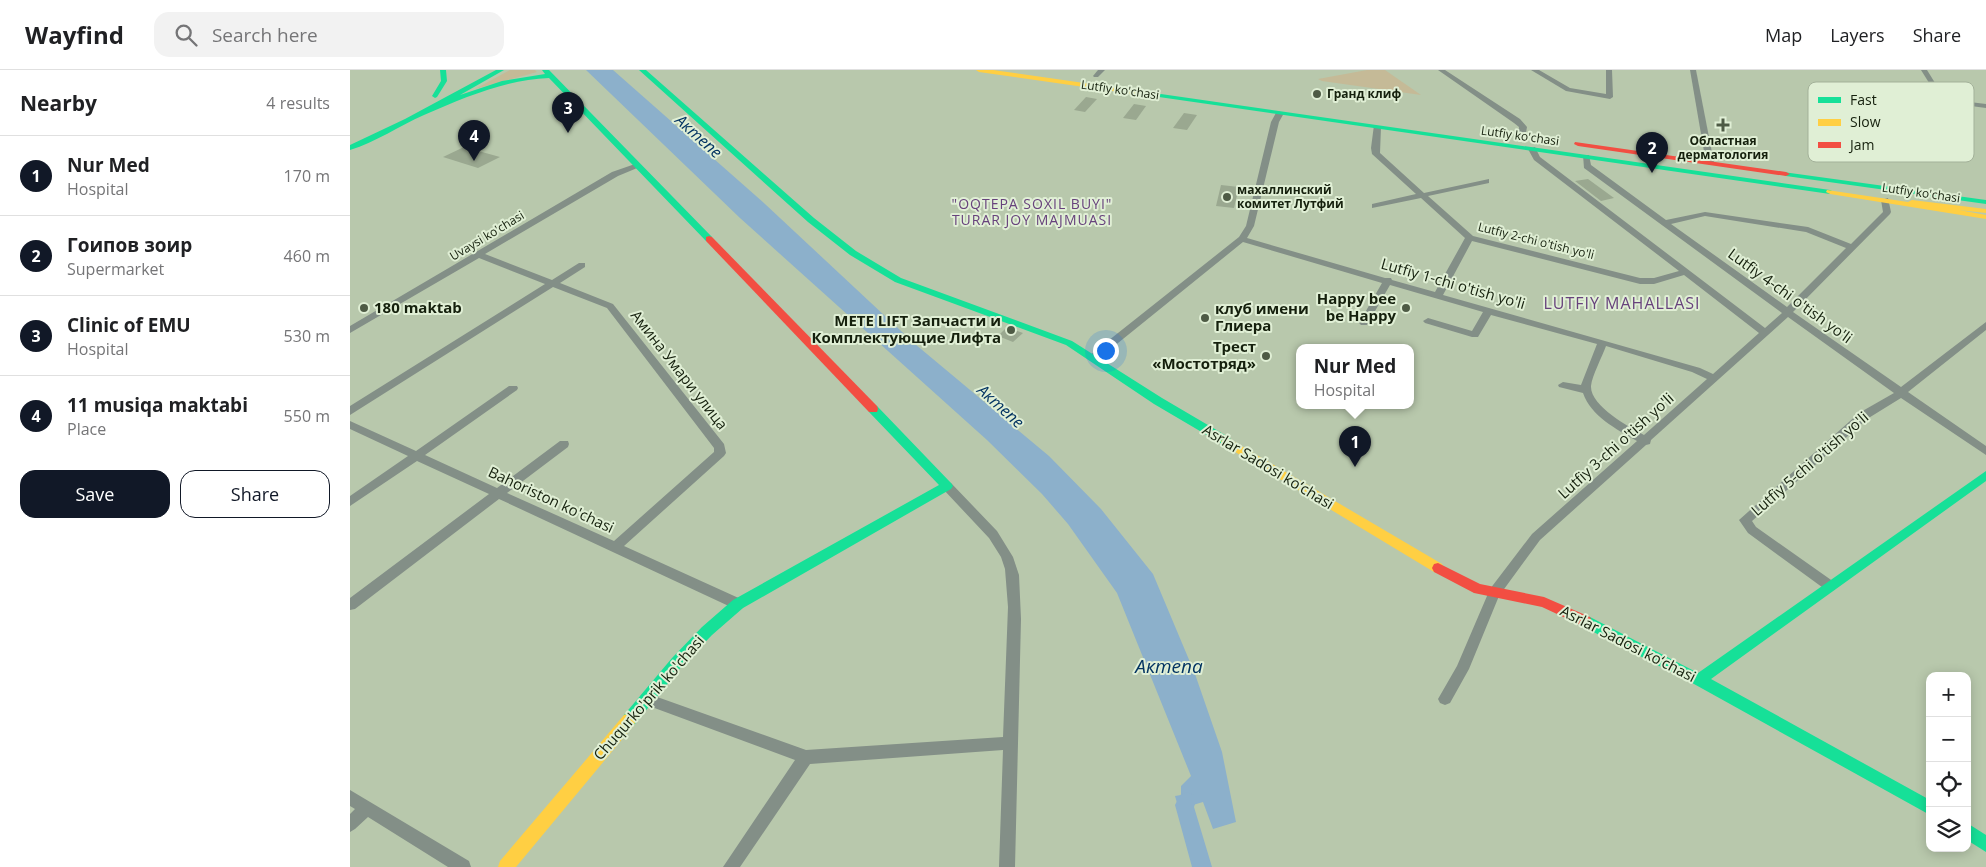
<!DOCTYPE html>
<meta charset="utf-8">
<style>
body{margin:0;font-family:"Open Sans",sans-serif;background:#f2f2f2;color:#202124}
.controls{position:absolute;right:15px;bottom:15px;display:grid;overflow:hidden;border-radius:10px;box-shadow:0 2px 12px #0003}
.controls button{width:45px;height:45px;display:grid;place-items:center;padding:0;border:0;border-bottom:1px solid #e0e0e0;background:#fff;color:#202124;font:25px sans-serif}
.you{position:absolute;left:755px;top:280px;width:18px;height:18px;margin:-12px;border:4px solid #fff;border-radius:50%;background:#1a73e8;box-shadow:0 0 0 8px #1a73e833}
.badge{display:grid;place-items:center;width:32px;height:32px;border-radius:50%;background:#111827;color:#fff;font-size:16px;font-weight:700}
.pin{position:absolute;translate:-50% -41px;filter:drop-shadow(0 1px 2px #0008)}
.pin::after{content:'';position:absolute;top:26px;width:18px;height:15px;background:inherit;clip-path:polygon(0 0,100% 0,50% 100%)}
.popup{position:absolute;left:946px;top:274px;width:118px;height:65px;box-sizing:border-box;display:grid;place-content:center;border-radius:10px;background:#fff;filter:drop-shadow(0 1px 4px #0005);font-size:16px;white-space:nowrap;color:#757577}
.popup b{font-size:19px;color:#202124}
.popup::after{content:'';position:absolute;left:50%;top:100%;margin-left:-10px;border:10px solid transparent;border-top-color:#fff}
.list{margin:0;padding:0;list-style:none}
h2{display:flex;justify-content:space-between;align-items:center;height:65px;margin:0;padding:0 20px;font-size:21px}
h2 small{font-size:16px;font-weight:400;color:#757577}
.list li{display:grid;grid-template-columns:32px 1fr auto;gap:15px;align-items:center;box-sizing:border-box;height:80px;padding:0 20px;border-top:1px solid #e0e0e0}
.list b{display:block;font-size:19px;white-space:nowrap}
.list p{margin:0;font-size:16px;white-space:nowrap;color:#757577}
.list em{font-size:16px;font-style:normal;color:#757577}
.actions{display:flex;gap:10px;padding:15px 20px}
.actions a{flex:1;padding:11px 0;border:1px solid #111827;border-radius:15px;text-align:center;font-size:18px;color:#111827}
.actions .main{background:#111827;color:#fff}
.icon{flex:none;width:28px;height:28px;fill:none;stroke:currentColor;stroke-width:2;stroke-linecap:round;stroke-linejoin:round}
.map{position:relative;flex:none;width:1636px;height:797px;overflow:hidden}
header{display:flex;align-items:center;gap:30px;box-sizing:border-box;height:70px;padding:0 25px;background:#fff;border-bottom:1px solid #e0e0e0}
header strong{font-size:24px}
nav{display:flex;gap:28px;margin-inline-start:auto;font-size:18px}
.search{width:350px;height:45px;background:#f2f2f2;display:flex;align-items:center;gap:12px;box-sizing:border-box;padding:0 18px;border-radius:15px;color:#757577;font-size:19px}
main{display:flex}
aside{flex:1;background:#fff}
.map>svg:first-child{display:block}
.green{fill:#c5ba97}
.water{fill:#8cb0cb}
.lines{fill:none;stroke-linecap:round;stroke-linejoin:round}
.canal{fill:#8cb0cb;fill-rule:evenodd}
.building{fill:#9aa890}
.street{fill:#838f87;fill-rule:evenodd}
.fast{fill:#16e098;fill-rule:evenodd}
.slow{fill:#ffcf43;fill-rule:evenodd}
.jam{fill:#f24e42;fill-rule:evenodd}
.poi-dot{fill:#4e5b45;stroke:#e0efd5;stroke-width:2}
.labels{text-anchor:middle;stroke-width:4;stroke-linejoin:round;paint-order:stroke}
.far-street-label{font-size:12px;fill:#15200d;stroke:#e0efd5}
.far-poi-label{font-size:12px;font-weight:bold;fill:#15200d;stroke:#e0efd5;text-anchor:start}
.far-neighbourhood-label{font-size:14px;letter-spacing:1px;fill:#67427c;stroke:#e0efd5}
.street-label{font-size:15px;fill:#15200d;stroke:#e0efd5}
.poi-label{font-size:15px;font-weight:bold;fill:#15200d;stroke:#e0efd5;text-anchor:end}
.water-label{font-size:16px;font-style:italic;fill:#033462;stroke:#e0efd5}
.neighbourhood-label{font-size:16px;letter-spacing:1px;fill:#67427c;stroke:#e0efd5}
.near-water-label{font-size:19px;font-style:italic;fill:#033462;stroke:#e0efd5}
.key{fill:#e0efd5;stroke:#a3b199;stroke-width:1}
.key-label{font-size:14px;fill:#15200d}
</style>
<header>
<strong>Wayfind</strong>
<div class="search"><svg class="icon" aria-label="search" viewBox="0 0 24 24"><circle cx="10" cy="10" r="6"/><path d="M15 15l6 6"/></svg>Search here</div>
<nav><a>Map</a><a>Layers</a><a>Share</a></nav>
</header>
<main>
<aside>
<h2>Nearby<small>4 results</small></h2>
<ul class="list">
<li><span class="badge">1</span><div><b>Nur Med</b><p>Hospital</p></div><em>170 m</em></li>
<li><span class="badge">2</span><div><b>Гоипов зоир</b><p>Supermarket</p></div><em>460 m</em></li>
<li><span class="badge">3</span><div><b>Clinic of EMU</b><p>Hospital</p></div><em>530 m</em></li>
<li><span class="badge">4</span><div><b>11 musiqa maktabi</b><p>Place</p></div><em>550 m</em></li>
</ul>
<div class="actions"><a class="main">Save</a><a>Share</a></div>
</aside>
<div class="map">
<svg width="1636" height="797" viewBox="0 0 1636 797">
<rect width="100%" height="100%" fill="#b8c8ac"/>
<!-- green -->
<g class="green">
<path d="M160,0H185L187,2L125,19Z"/>
<path d="M1017,0H1035L1071,25L972,11L968,9Z"/>
</g>
<!-- water -->
<path class="water" d="M236,0H263L415,134L565,274L699,386L751,439L803,504L845,604L872,682L886,752L863,759L853,732L843,735L846,747L832,750L825,726L831,725V716L841,706L767,523L718,454L692,424L637,370L390,148Z"/>
<g class="lines">
<!-- canal -->
<path class="canal" d="M837,722L844,725L846,731L844,737L862,797H842L825,735L830,725Z"/>
</g>
<!-- building -->
<g class="building">
<path d="M736,27L747,29L735,42L724,40Z"/>
<path d="M784,34L796,36L786,50L773,48Z"/>
<path d="M834,43L847,45L837,60L823,58Z"/>
<path d="M114,77L150,87L128,98L93,87Z"/>
<path d="M1238,109L1264,128L1251,131L1225,111Z"/>
<path d="M871,115L889,117L884,138L866,136Z"/>
<path d="M657,257L673,263L663,272L648,266Z"/>
</g>
<g class="lines">
<!-- street -->
<g class="street">
<path d="M748,0H755L748,7H744L743,6Z"/>
<path d="M1088,0H1095L1170,49L1177,57L1175,68L1168,66L1169,57L1164,53Z"/>
<path d="M1181,0H1189L1220,18L1256,24V0H1262L1263,27L1260,29L1216,21Z"/>
<path d="M1340,0H1346L1364,93L1360,95L1356,93Z"/>
<path d="M1571,0H1577L1595,29L1636,34V38L1591,32Z"/>
<path d="M927,41L934,43L929,52L904,156L897,168L1035,208H1041L1042,210L1085,222L1115,168L1071,128L1022,138V134L1066,124L1022,84L1021,78L1024,55L1031,57L1030,83L1074,123L1139,109V113L1078,126L1123,166L1290,208H1304L1329,201L1184,90L1178,79L1185,77L1190,87L1415,258L1432,243L1234,98L1233,85H1239L1241,95L1316,150L1355,142L1458,157L1501,174L1533,142L1531,130L1538,128L1541,142L1540,144L1443,242L1551,317L1636,252V260L1558,322L1636,376V385L1551,328L1517,349L1402,451L1406,457L1484,512L1486,516L1484,520L1480,521L1476,520L1398,463L1389,450L1509,343L1544,323L1438,247L1301,370L1300,374L1296,375L1190,470L1149,526L1119,599L1100,633L1095,635L1090,633L1088,629L1107,596L1140,519L1182,464L1287,371C1266,359 1241,346 1233,323L1209,317L1208,315L1213,312L1231,315L1247,274L1141,245L1128,267H1122L1075,253L1073,251L1078,248L1122,261L1133,242L1040,215L1017,255H1011L1009,253L1032,213L893,172L747,290H739L738,288L739,286L889,167L896,156L921,52ZM1355,146L1456,162L1496,178L1437,237L1321,154ZM1122,171L1290,214H1304L1334,205L1409,263L1363,304L1350,298L1093,225ZM1256,276L1342,302L1357,309L1294,365C1279,357 1240,336 1241,316C1242,306 1252,287 1256,276Z"/>
<path d="M285,94L292,96L268,106L135,184L202,210L229,193H235V197L210,213L263,234L374,374L376,383L374,386L274,476L393,530L394,534L393,538L388,539L383,538L149,429L5,539L0,540V528L139,424L67,391L0,436V426L58,386L0,359V351L66,381L159,316H167L168,318L167,320L75,385L147,418L210,371H218L219,374L218,377L157,423L264,471L364,382V378L257,238L203,217L0,345V336L195,214L129,188L0,263V256L262,102Z"/>
<path d="M597,412L601,413L647,461L663,487L669,505L671,549L665,797H649L653,680L460,694L390,797H373L445,690L291,633L289,629L291,625L296,623L456,680L653,667L658,537L655,499L651,487L639,468L593,419L591,416L593,413Z"/>
<path d="M0,720L119,791L121,797H98L18,747L5,759L0,762V744L5,739L0,736Z"/>
</g>
<!-- fast -->
<g class="fast">
<path d="M90,0H96L97,11L87,27L85,28L82,26L91,11Z"/>
<path d="M146,0H154L110,25L152,11L195,4L192,0H199L362,167V171H356L199,8C154,10 114,28 74,45C49,56 26,72 0,80V75L55,49Z"/>
<path d="M289,0H296L464,148L506,181L551,208L722,271L812,328L880,368L881,371L880,374H872L804,334L716,275L545,212L500,185L458,152Z"/>
<path d="M797,22L1480,120L1484,122L1480,124L795,25V23Z"/>
<path d="M1433,102L1636,130V134L1436,106L1432,104Z"/>
<path d="M523,335L527,336L601,413L603,416L601,419L393,538L362,565L332,596L284,655L279,657L274,655L272,650L274,645L322,588L352,557L383,530L589,415L519,342L518,339L519,336Z"/>
<path d="M1636,401V411L1361,609L1580,730V745L1344,614L1230,555L1228,551L1230,547L1235,545L1240,547L1348,603Z"/>
<path d="M1617,753L1636,765V782L1617,770Z"/>
</g>
<!-- slow -->
<g class="slow">
<path d="M626,0H643L797,22L800,24L797,26L629,2Z"/>
<path d="M1477,120L1558,132L1562,130L1636,139V143L1609,140L1636,145V149L1480,124L1476,122Z"/>
<path d="M876,367L1092,494L1094,498L1092,502L1088,503L1084,502L872,374L871,371Z"/>
<path d="M279,643L284,645L286,650L284,655L166,797H148L150,791L274,645Z"/>
</g>
<!-- jam -->
<g class="jam">
<path d="M1225,72L1436,102L1440,104L1436,106L1228,76L1224,74Z"/>
<path d="M359,166L362,167L527,336L528,339L527,342H519L356,171V167Z"/>
<path d="M1088,493L1130,514L1194,527L1240,547L1242,551L1240,555L1235,557L1192,537L1124,523L1084,502L1082,498L1084,494Z"/>
</g>
</g>
<!-- markers -->
<g class="poi-dot">
<circle cx="967" cy="24" r="5"/>
<path d="M1370.5 47.5h5v5h5v5h-5v5h-5v-5h-5v-5h5z"/>
<circle cx="877" cy="127" r="5"/>
<circle cx="14" cy="238" r="5"/>
<circle cx="1056" cy="238" r="5"/>
<circle cx="855" cy="248" r="5"/>
<circle cx="661" cy="260" r="5"/>
<circle cx="916" cy="286" r="5"/>
</g>
<g class="labels">
<!-- far-street labels -->
<g class="far-street-label">
<text transform="translate(770 20) rotate(8)" y="4">Lutfiy ko'chasi</text>
<text transform="translate(1170 66) rotate(8)" y="4">Lutfiy ko'chasi</text>
<text transform="translate(1571 123) rotate(8)" y="4">Lutfiy ko'chasi</text>
<text transform="translate(137 166) rotate(-31)" y="4">Uvaysi ko'chasi</text>
<text transform="translate(1186 171) rotate(14)" y="4">Lutfiy 2-chi o'tish yo'li</text>
</g>
<!-- far-poi labels -->
<g class="far-poi-label">
<text x="977" y="28">Гранд клиф</text>
<text x="1373" y="75" text-anchor="middle">Областная<tspan x="1373" dy="14">дерматология</tspan></text>
<text x="887" y="124">махаллинский<tspan x="887" dy="14">комитет Лутфий</tspan></text>
</g>
<!-- far-neighbourhood labels -->
<g class="far-neighbourhood-label">
<text x="682" y="139">"OQTEPA SOXIL BUYI"<tspan x="682" dy="16">TURAR JOY MAJMUASI</tspan></text>
</g>
<!-- street labels -->
<g class="street-label">
<text transform="translate(1103 214) rotate(16)" y="5">Lutfiy 1-chi o'tish yo'li</text>
<text transform="translate(1440 226) rotate(36)" y="5">Lutfiy 4-chi o'tish yo'li</text>
<text transform="translate(329 300) rotate(52)" y="5">Амина Умари улица</text>
<text transform="translate(1266 376) rotate(-42)" y="5">Lutfiy 3-chi o'tish yo'li</text>
<text transform="translate(1460 394) rotate(-41)" y="5">Lutfiy 5-chi o'tish yo'li</text>
<text transform="translate(918 397) rotate(31)" y="5">Asrlar Sadosi ko‘chasi</text>
<text transform="translate(201 430) rotate(25)" y="5">Bahoriston ko'chasi</text>
<text transform="translate(1278 574) rotate(27)" y="5">Asrlar Sadosi ko‘chasi</text>
<text transform="translate(299 628) rotate(-49)" y="5">Chuqurko'prik ko'chasi</text>
</g>
<!-- poi labels -->
<g class="poi-label">
<text x="1046" y="234">Happy bee<tspan x="1046" dy="17">be Happy</tspan></text>
<text x="24" y="243" text-anchor="start">180 maktab</text>
<text x="865" y="244" text-anchor="start">клуб имени<tspan x="865" dy="17">Глиера</tspan></text>
<text x="651" y="256">METE LIFT Запчасти и<tspan x="651" dy="17">Комплектующие Лифта</tspan></text>
<text x="906" y="282">Трест<tspan x="906" dy="17">«Мостотряд»</tspan></text>
</g>
<!-- water labels -->
<g class="water-label">
<text transform="translate(349 66) rotate(42)" y="6">Актепе</text>
<text transform="translate(651 336) rotate(42)" y="6">Актепе</text>
</g>
<!-- neighbourhood labels -->
<g class="neighbourhood-label">
<text x="1272" y="239">LUTFIY MAHALLASI</text>
</g>
<!-- near-water labels -->
<g class="near-water-label">
<text x="819" y="603">Актепа</text>
</g>
</g>
<!-- legend -->
<rect x="1458" y="12" width="166" height="80" rx="8" class="key"/>
<rect x="1468" y="27" width="23" height="6" fill="#16e098"/>
<rect x="1468" y="49" width="23" height="7" fill="#ffcf43"/>
<rect x="1468" y="72" width="23" height="6" fill="#f24e42"/>
<g class="key-label">
<text x="1500" y="35">Fast</text>
<text x="1500" y="57">Slow</text>
<text x="1500" y="80">Jam</text>
</g>
</svg>
<div class="controls">
<button>+</button>
<button>−</button>
<button><svg class="icon" aria-label="locate" viewBox="0 0 24 24"><circle cx="12" cy="12" r="6"/><path d="M12 2v4M12 18v4M2 12h4M18 12h4"/></svg></button>
<button><svg class="icon" aria-label="layers" viewBox="0 0 24 24"><path d="M12 4l9 5-9 5-9-5zM3 14l9 5 9-5"/></svg></button>
</div>
<div class="you"></div>
<div class="pin badge" style="left:1005px;top:397px">1</div>
<div class="popup"><b>Nur Med</b>Hospital</div>
<div class="pin badge" style="left:1302px;top:103px">2</div>
<div class="pin badge" style="left:218px;top:63px">3</div>
<div class="pin badge" style="left:124px;top:91px">4</div>
</div>
</main>
